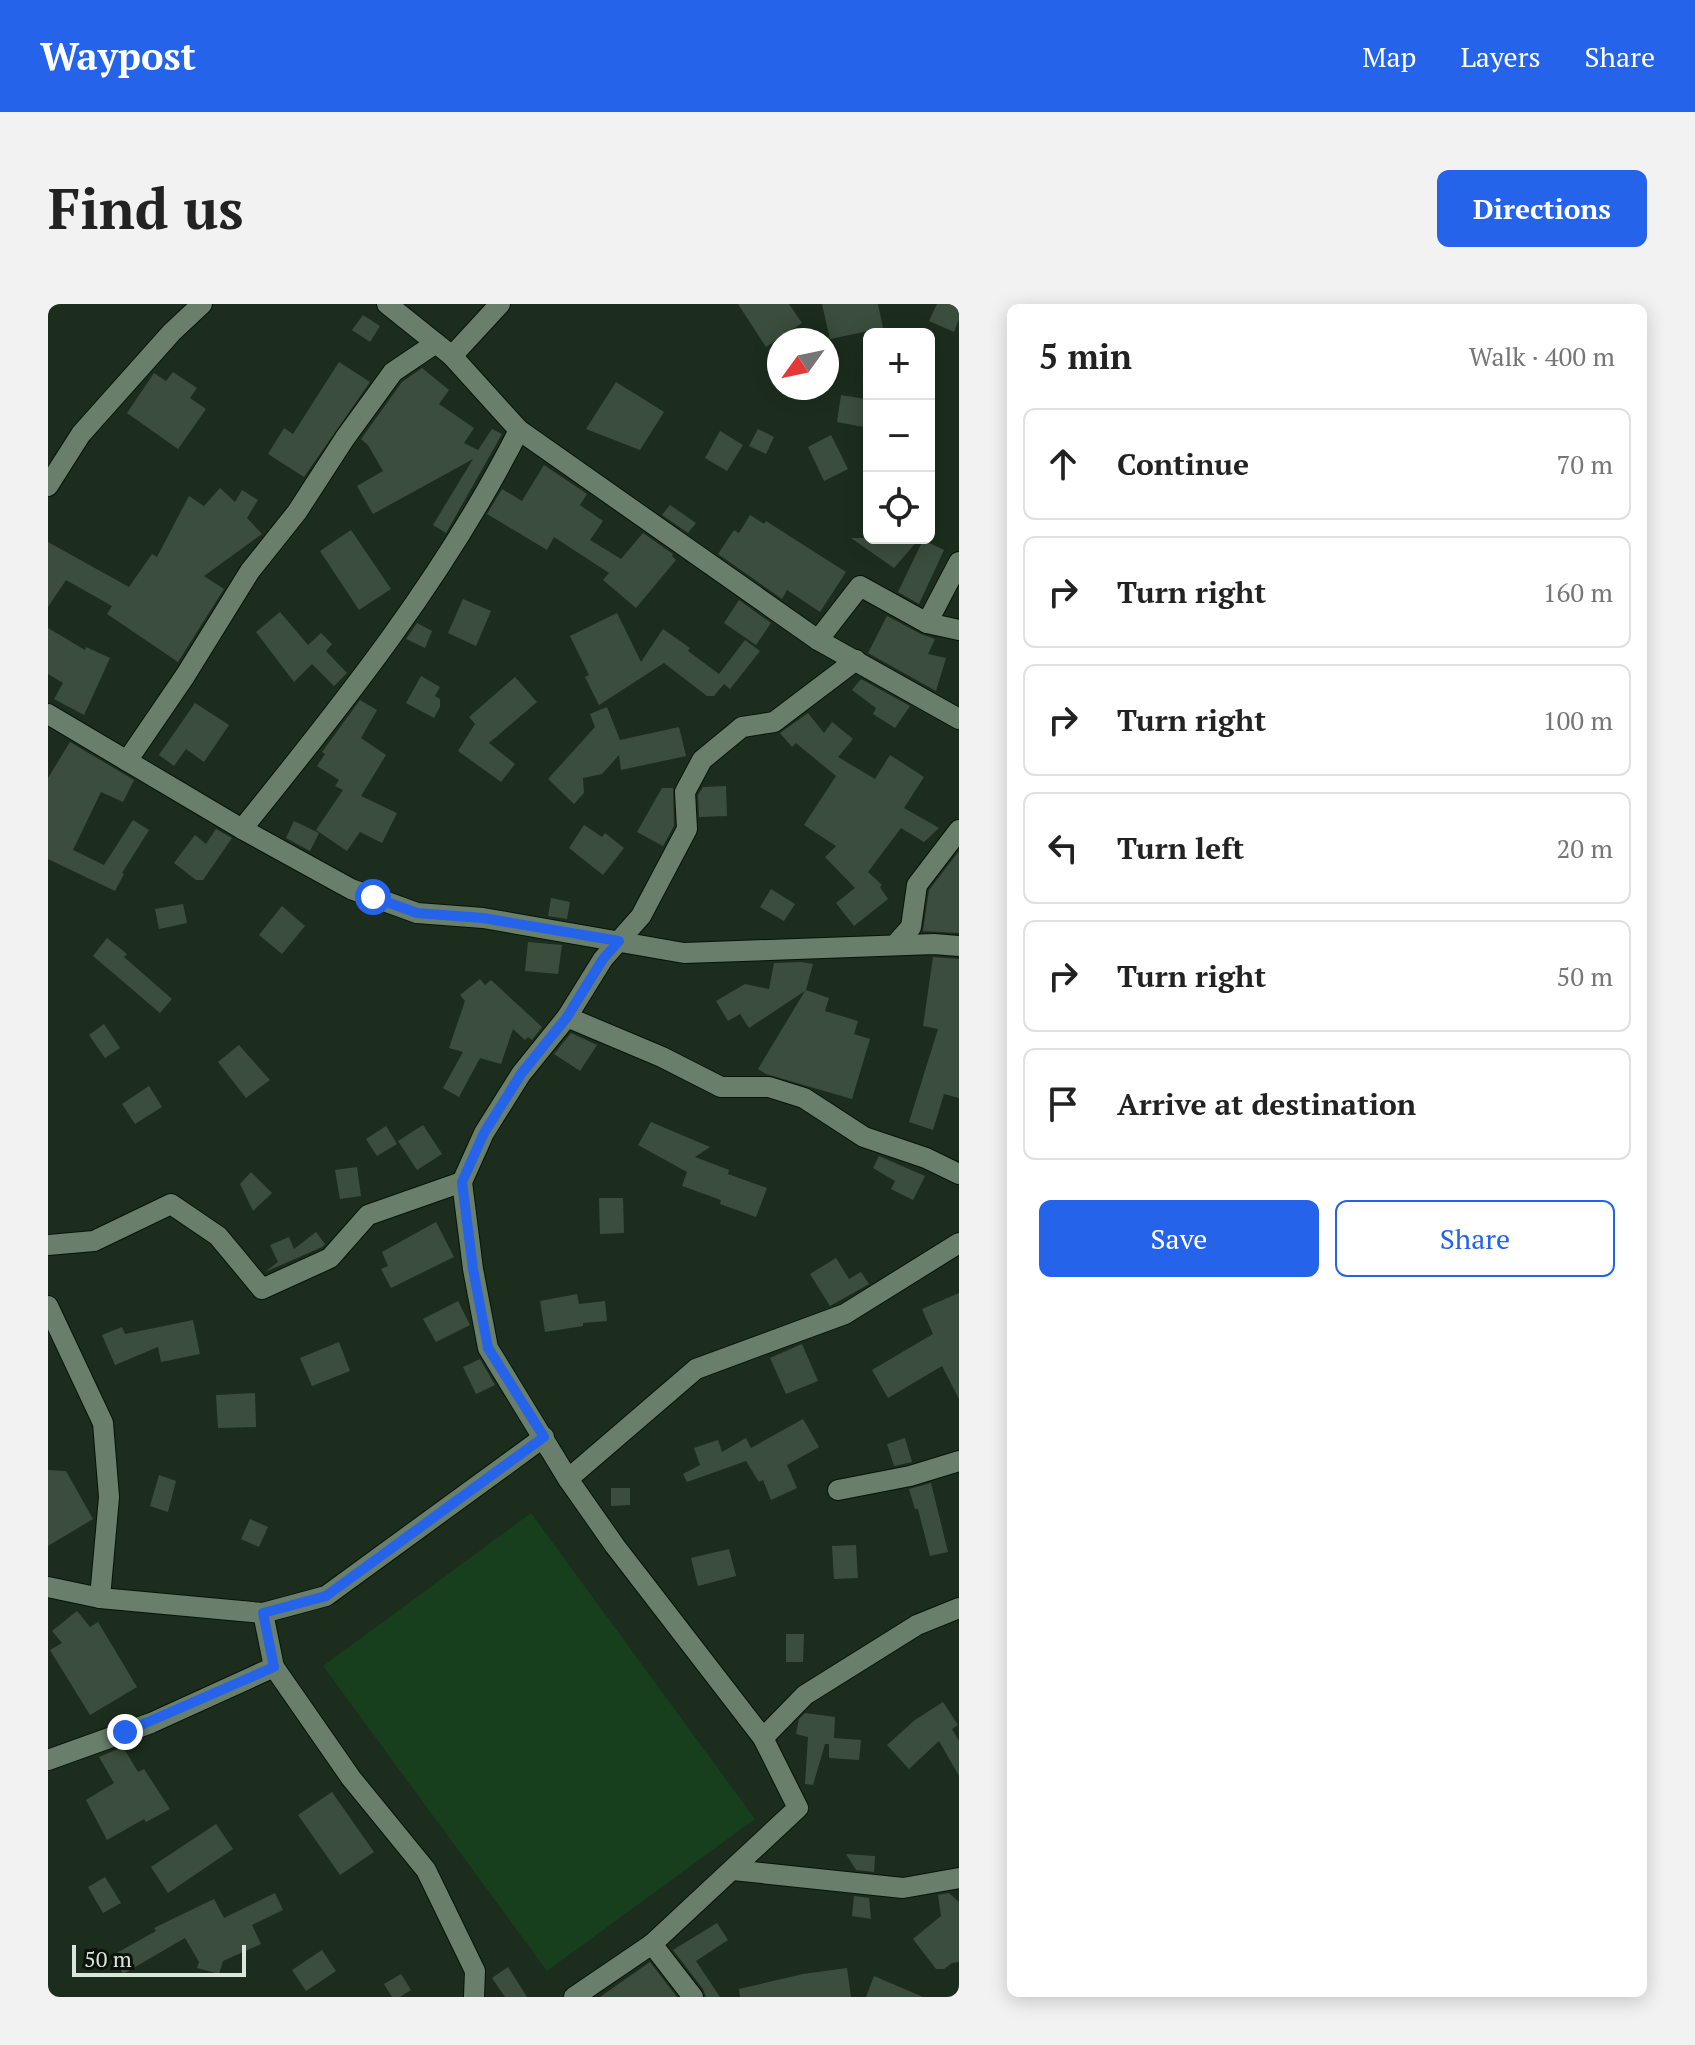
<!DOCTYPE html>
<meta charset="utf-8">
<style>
body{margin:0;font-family:"PT Serif",serif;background:#f2f2f2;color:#222}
.controls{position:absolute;right:24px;top:24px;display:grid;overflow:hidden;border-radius:12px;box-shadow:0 4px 20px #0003}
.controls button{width:72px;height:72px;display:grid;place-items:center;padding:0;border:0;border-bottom:2px solid #e0e0e0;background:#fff;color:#222;font:40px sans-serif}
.compass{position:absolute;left:719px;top:24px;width:72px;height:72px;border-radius:50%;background:#fff;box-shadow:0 4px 20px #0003;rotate:237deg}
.scale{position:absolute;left:24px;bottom:20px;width:174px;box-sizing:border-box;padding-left:8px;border:4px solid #dbe6db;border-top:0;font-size:22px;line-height:28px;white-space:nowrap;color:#dbe6db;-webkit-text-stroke:6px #0b130c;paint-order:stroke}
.stop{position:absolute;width:24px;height:24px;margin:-18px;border:6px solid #2563eb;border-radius:50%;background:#fff}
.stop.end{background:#2563eb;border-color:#fff;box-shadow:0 2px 8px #0008}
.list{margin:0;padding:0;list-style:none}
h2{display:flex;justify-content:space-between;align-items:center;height:104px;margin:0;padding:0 32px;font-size:34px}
h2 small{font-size:26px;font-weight:400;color:#767676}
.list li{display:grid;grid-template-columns:52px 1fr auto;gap:24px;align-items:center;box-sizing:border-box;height:112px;margin:0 16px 16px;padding:0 16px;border:2px solid #e0e0e0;border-radius:12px}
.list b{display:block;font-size:30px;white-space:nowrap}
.list em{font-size:26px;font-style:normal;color:#767676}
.actions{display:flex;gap:16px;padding:24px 32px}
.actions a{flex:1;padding:18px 0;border:2px solid #2563eb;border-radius:12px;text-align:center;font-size:28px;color:#2563eb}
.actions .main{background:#2563eb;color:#fff}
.icon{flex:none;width:44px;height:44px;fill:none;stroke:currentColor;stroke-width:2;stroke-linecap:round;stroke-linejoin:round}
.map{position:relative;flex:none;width:911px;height:1693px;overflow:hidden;border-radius:12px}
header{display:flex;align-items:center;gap:48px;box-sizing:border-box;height:112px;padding:0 40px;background:#2563eb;color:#fff}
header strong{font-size:38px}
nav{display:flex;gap:44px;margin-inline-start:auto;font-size:28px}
.intro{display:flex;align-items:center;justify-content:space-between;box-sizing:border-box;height:192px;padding:0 48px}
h1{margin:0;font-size:56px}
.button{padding:20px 36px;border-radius:12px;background:#2563eb;color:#fff;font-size:28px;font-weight:700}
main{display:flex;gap:48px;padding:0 48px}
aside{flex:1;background:#fff;border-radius:12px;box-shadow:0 4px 20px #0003}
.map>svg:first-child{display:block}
.green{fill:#173e1d}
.building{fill:#3b4e3d}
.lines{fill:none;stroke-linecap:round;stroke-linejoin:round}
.minor-casing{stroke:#051507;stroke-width:22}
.minor{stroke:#6a7e6c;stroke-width:20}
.route{stroke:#2563eb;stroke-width:10}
</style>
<header>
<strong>Waypost</strong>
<nav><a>Map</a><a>Layers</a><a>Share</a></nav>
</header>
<div class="intro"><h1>Find us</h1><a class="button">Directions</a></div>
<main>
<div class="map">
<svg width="911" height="1693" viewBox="0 0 911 1693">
<rect width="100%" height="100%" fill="#1c2d1d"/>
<!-- green -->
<path class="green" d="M483,1209L707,1515L499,1667L275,1362Z"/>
<!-- building -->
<g class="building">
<path d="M690,0H741L754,19L718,43Z"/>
<path d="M774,0H830L835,24L782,35Z"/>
<path d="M889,0H903L911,4V15L906,28L881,17Z"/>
<path d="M315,11L332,22L322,38L304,26Z"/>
<path d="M291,58L322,78L256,173L220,150L236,124L245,130Z"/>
<path d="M374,64L401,86L391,100L426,124L416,139L430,146L444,125L454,130L398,229L385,221L425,155L325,210L309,182L335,167L320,141L313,135L354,78Z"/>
<path d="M125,68L149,84L142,94L158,105L130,145L79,109L106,69L118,77Z"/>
<path d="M568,78L616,108L592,146L538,125Z"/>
<path d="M793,91L817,95L815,105L821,106V124L789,118Z"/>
<path d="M710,125L726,133L718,150L701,142Z"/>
<path d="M672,127L695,141L679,167L657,154Z"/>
<path d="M783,131L800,165L776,177L760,143Z"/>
<path d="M496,161L539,190L532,201L555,217L542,236L573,255L595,229L625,250L624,252L628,256L588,304L555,276L561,269L506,233L499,246L439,210L454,185L474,197Z"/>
<path d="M172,184L187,198L194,186L210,196L199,214L214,230L156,272L176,285L130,358L59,310L64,302L18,276L0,303V238L81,283L104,250L109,253L141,192L156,202Z"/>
<path d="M622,201L648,219L640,229L614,211Z"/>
<path d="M702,211L716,220L718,217L798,268L772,308L739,286L734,295L670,250L686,226L691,229Z"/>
<path d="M303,226L343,285L311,306L272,247Z"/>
<path d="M803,234H872L846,264Z"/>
<path d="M875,236L896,246L871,300L850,288Z"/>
<path d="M415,295L443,307L428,342L400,329Z"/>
<path d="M691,296L723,319L708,341L676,319Z"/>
<path d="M232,308L260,341L273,329L284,340L278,347L299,369L286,382L264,360L246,378L208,328Z"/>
<path d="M569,309L593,358L615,325L642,344L640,347L671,370L697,336L712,347L682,385L676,380L666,392H659L616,359L551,401L537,373L541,371L522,332Z"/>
<path d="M839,312L873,330L887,335L880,350L898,354L888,387L820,349Z"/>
<path d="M369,319L384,327L377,344L358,335Z"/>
<path d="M0,324L37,346L38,343L62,354L36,411L6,395L15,379L0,370Z"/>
<path d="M373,372L392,383L387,392L392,395V403L386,414L358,399Z"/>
<path d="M467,373L489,398L441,439L467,460L453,478L410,447L427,420L421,413Z"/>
<path d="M813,375L862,402L847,424L825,410L828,404L804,386Z"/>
<path d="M312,396L329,406L313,434L338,451L313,492L349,509L334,539L312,528L299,547L268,526L295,486L287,482L291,476L269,462L277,450L274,448Z"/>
<path d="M147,399L181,421L156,458L138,445L126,462L111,451Z"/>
<path d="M559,403L572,436L631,423L638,452L573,466L571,451L554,470L535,474L536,489L526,500L500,475L547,423L542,410Z"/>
<path d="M760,409L776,429L784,418L805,435L790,453L827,475L842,451L876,473L856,504L891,524L876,538L853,524L820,568L834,581L832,583L840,595L806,622L788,599L807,584L777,553L788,542L756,521L788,472L748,439L744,443L732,429Z"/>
<path d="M22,438L86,476L75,498L53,488L25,546L56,561L85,516L101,526L74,569L76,570L67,587L0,555V474Z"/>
<path d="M678,482L679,512L651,513L650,491L655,483Z"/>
<path d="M614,484H625L626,522L615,542L589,528Z"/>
<path d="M246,517L271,529L262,547L238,534Z"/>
<path d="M536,521L554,533L557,529L576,544L555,571L521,544Z"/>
<path d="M168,525L184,534L155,576H148L126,559L147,531L158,540Z"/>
<path d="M911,547V629L875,627L881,586Z"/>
<path d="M723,585L747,600L736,617L712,603Z"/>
<path d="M503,594L522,598L519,615L500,612Z"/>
<path d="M135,600L139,619L111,625L107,605Z"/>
<path d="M234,602L257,622L234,650L211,631Z"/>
<path d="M59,634L79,650L76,653L124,695L112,709L45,652Z"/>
<path d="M480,638L514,641L510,670L477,667Z"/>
<path d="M885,653L911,655V794L896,790L885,826L861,818L890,725L875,722Z"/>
<path d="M753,658L765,660L758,686L781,694L777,707L810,717L806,730L822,735L804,795L718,770L710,765L757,687L701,724L692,710L680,717L668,697L697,680L721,685L726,659Z"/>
<path d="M432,675L437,681L443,676L494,723L484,736L480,733L477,736L465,725L453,760L432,754L411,793L395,784L415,748L401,744L417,697L412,691Z"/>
<path d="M56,720L72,744L57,754L41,731Z"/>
<path d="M523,729L549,741L532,767L506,750Z"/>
<path d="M191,741L222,776L198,794L170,758Z"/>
<path d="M101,782L114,803L87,820L74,800Z"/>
<path d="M603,818L662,843L647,853L681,866L680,870L719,884L708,913L672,900L673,896L634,882L639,868L590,841Z"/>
<path d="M375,821L394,850L369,866L350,837Z"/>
<path d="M338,822L349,840L329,852L318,835Z"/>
<path d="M831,852L877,872L865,896L843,885L847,877L825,864Z"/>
<path d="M309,863L313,892L292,895L287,866Z"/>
<path d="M203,868L224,889L205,907L192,880Z"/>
<path d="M551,894H575L576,929L552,930Z"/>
<path d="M388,918L406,953L343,984L333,965L340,962L334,948Z"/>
<path d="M268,928L277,940L274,943L217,968L230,958L222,941L241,933L246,945Z"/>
<path d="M788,954L801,975L813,968L821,980L782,1002L762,970Z"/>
<path d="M911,989V1095L894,1062L840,1094L824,1066L885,1030L874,1005Z"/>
<path d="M529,990L531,1000L557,997L559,1017L535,1019V1022L497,1028L492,997Z"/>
<path d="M410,997L422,1021L388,1038L375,1015Z"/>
<path d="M145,1016L152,1050L113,1058L110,1043L67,1061L54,1031L74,1023L77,1030Z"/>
<path d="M291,1038L302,1067L264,1082L252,1054Z"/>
<path d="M754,1040L770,1077L738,1090L722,1054Z"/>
<path d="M432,1055L447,1081L428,1090L415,1063Z"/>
<path d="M207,1089L208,1123L170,1124L168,1091Z"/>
<path d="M755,1115L771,1143L739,1161L749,1184L723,1196L715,1176L711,1178L698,1157L639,1178L635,1170L652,1161L646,1144L670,1136L674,1148L698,1134L703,1144Z"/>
<path d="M857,1134L864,1158L846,1162L839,1140Z"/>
<path d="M0,1166L18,1167L45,1215L0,1242Z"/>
<path d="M111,1171L128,1177L120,1208L102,1202Z"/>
<path d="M883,1179L900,1248L882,1252L870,1205H867L861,1185Z"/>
<path d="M563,1184H582V1201L563,1202Z"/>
<path d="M202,1215L220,1223L211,1243L193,1235Z"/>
<path d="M808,1241L810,1274L786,1275L784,1242Z"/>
<path d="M681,1245L688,1272L650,1282L643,1254Z"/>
<path d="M29,1307L42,1323L50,1318L89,1383L42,1411L2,1346L14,1339L4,1327Z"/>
<path d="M738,1330H756L755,1358H738Z"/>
<path d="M895,1398L910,1421L904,1425L911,1437V1472L891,1437L861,1465L839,1441L867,1416Z"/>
<path d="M757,1409L787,1413L786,1434L813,1436L811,1456L781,1454V1440H777L765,1481L757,1480L760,1433L748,1430L751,1415Z"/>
<path d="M75,1443L90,1468L96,1465L122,1505L98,1518L96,1515L59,1536L38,1496L66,1479L51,1453Z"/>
<path d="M284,1488L326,1548L292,1571L250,1511Z"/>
<path d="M168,1520L185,1545L120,1589L103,1563Z"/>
<path d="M798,1550L827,1552L826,1568L808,1566Z"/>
<path d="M57,1573L73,1599L55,1609L40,1583Z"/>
<path d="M227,1589L235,1606L204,1621L213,1640L175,1657L171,1670L149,1664L151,1658L137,1634L75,1670L65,1651L108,1627L106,1624L166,1595L176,1614Z"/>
<path d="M901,1589L911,1598V1658L904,1659L896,1665H888L865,1635L893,1612L890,1591Z"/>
<path d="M806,1592L821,1594L823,1615L804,1612Z"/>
<path d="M669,1619L680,1636L648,1657L672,1693H658L655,1685L625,1646Z"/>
<path d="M274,1646L288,1667L258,1687L244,1666Z"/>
<path d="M602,1658L629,1693H552Z"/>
<path d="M460,1663L479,1693H457L444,1674Z"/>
<path d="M799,1664L803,1693H692L691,1685L755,1670Z"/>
<path d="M353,1670L363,1686L352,1693H344L336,1680Z"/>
<path d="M826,1672L875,1693H818Z"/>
</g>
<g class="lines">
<defs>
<g id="minor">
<path d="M339,0L404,52L471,126L770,336L911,415"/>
<path d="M404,52L452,0"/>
<path d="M0,182L33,130L124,28L154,0"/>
<path d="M879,319L911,326"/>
<path d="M770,336L812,282L879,319L911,258"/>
<path d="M0,410L194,525L303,585L369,609L435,614L636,649L886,640L911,642"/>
<path d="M79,457L137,372L202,267L249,208L297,134L345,68L388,39"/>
<path d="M194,525C296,399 398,271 471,126"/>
<path d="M847,641L863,623L869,581L911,526"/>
<path d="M519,713L614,753L673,783H721L756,794L816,833L878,854L911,870"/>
<path d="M0,941L46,937L123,900L170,932L214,985L282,954L320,911L414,878"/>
<path d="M0,1002L55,1119L61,1193L52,1294"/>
<path d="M520,1175L648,1065L797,1010L911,939"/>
<path d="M790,1186L862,1172L911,1157"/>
<path d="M0,1283L52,1294L215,1309L278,1292L496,1133"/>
<path d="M215,1309L226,1363L303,1474L378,1566L427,1667L426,1693"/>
<path d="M715,1434L757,1391L869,1321L911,1304"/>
<path d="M0,1456L103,1419L226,1363"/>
<path d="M685,1566L855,1584L911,1574"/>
<path d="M604,1640L645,1693"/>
<path d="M526,1693L604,1640L750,1504L715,1434L567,1242L520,1175L440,1044L425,965L414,878L436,829L473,770L519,713L555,655L593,612L639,525L637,488L654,456L694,423L726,418L808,356"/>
</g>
</defs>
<!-- minor casing -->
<use href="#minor" class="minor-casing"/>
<!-- minor -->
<use href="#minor" class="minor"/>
</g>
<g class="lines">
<!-- route -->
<path class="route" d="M77,1428L226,1363L215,1309L278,1292L496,1133L440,1044L425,965L414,878L436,829L473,770L519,713L555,655L571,637L435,614L369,609L325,593"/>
</g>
</svg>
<div class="controls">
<button>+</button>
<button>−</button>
<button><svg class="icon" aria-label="locate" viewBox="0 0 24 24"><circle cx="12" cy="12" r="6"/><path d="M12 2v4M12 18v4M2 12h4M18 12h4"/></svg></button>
</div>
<svg class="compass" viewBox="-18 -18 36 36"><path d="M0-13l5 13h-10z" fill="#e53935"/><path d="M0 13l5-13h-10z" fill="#767676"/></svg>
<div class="scale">50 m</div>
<div class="stop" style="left:325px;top:593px"></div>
<div class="stop end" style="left:77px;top:1428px"></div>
</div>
<aside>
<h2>5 min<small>Walk · 400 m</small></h2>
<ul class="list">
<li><svg class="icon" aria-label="ahead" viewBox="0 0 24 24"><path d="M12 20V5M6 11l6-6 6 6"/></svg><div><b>Continue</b></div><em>70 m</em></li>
<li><svg class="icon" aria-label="right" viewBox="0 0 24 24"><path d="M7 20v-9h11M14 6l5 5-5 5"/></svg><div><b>Turn right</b></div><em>160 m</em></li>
<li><svg class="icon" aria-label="right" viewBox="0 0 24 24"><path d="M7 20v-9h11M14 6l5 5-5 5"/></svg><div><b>Turn right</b></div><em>100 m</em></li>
<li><svg class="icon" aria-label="left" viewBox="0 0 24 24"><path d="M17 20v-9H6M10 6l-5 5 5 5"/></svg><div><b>Turn left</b></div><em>20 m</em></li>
<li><svg class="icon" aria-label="right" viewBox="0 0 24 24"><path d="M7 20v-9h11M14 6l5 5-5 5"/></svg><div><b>Turn right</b></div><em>50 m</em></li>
<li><svg class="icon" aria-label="arrive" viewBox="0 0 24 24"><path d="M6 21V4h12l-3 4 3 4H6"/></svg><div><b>Arrive at destination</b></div></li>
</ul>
<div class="actions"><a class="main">Save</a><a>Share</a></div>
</aside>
</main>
